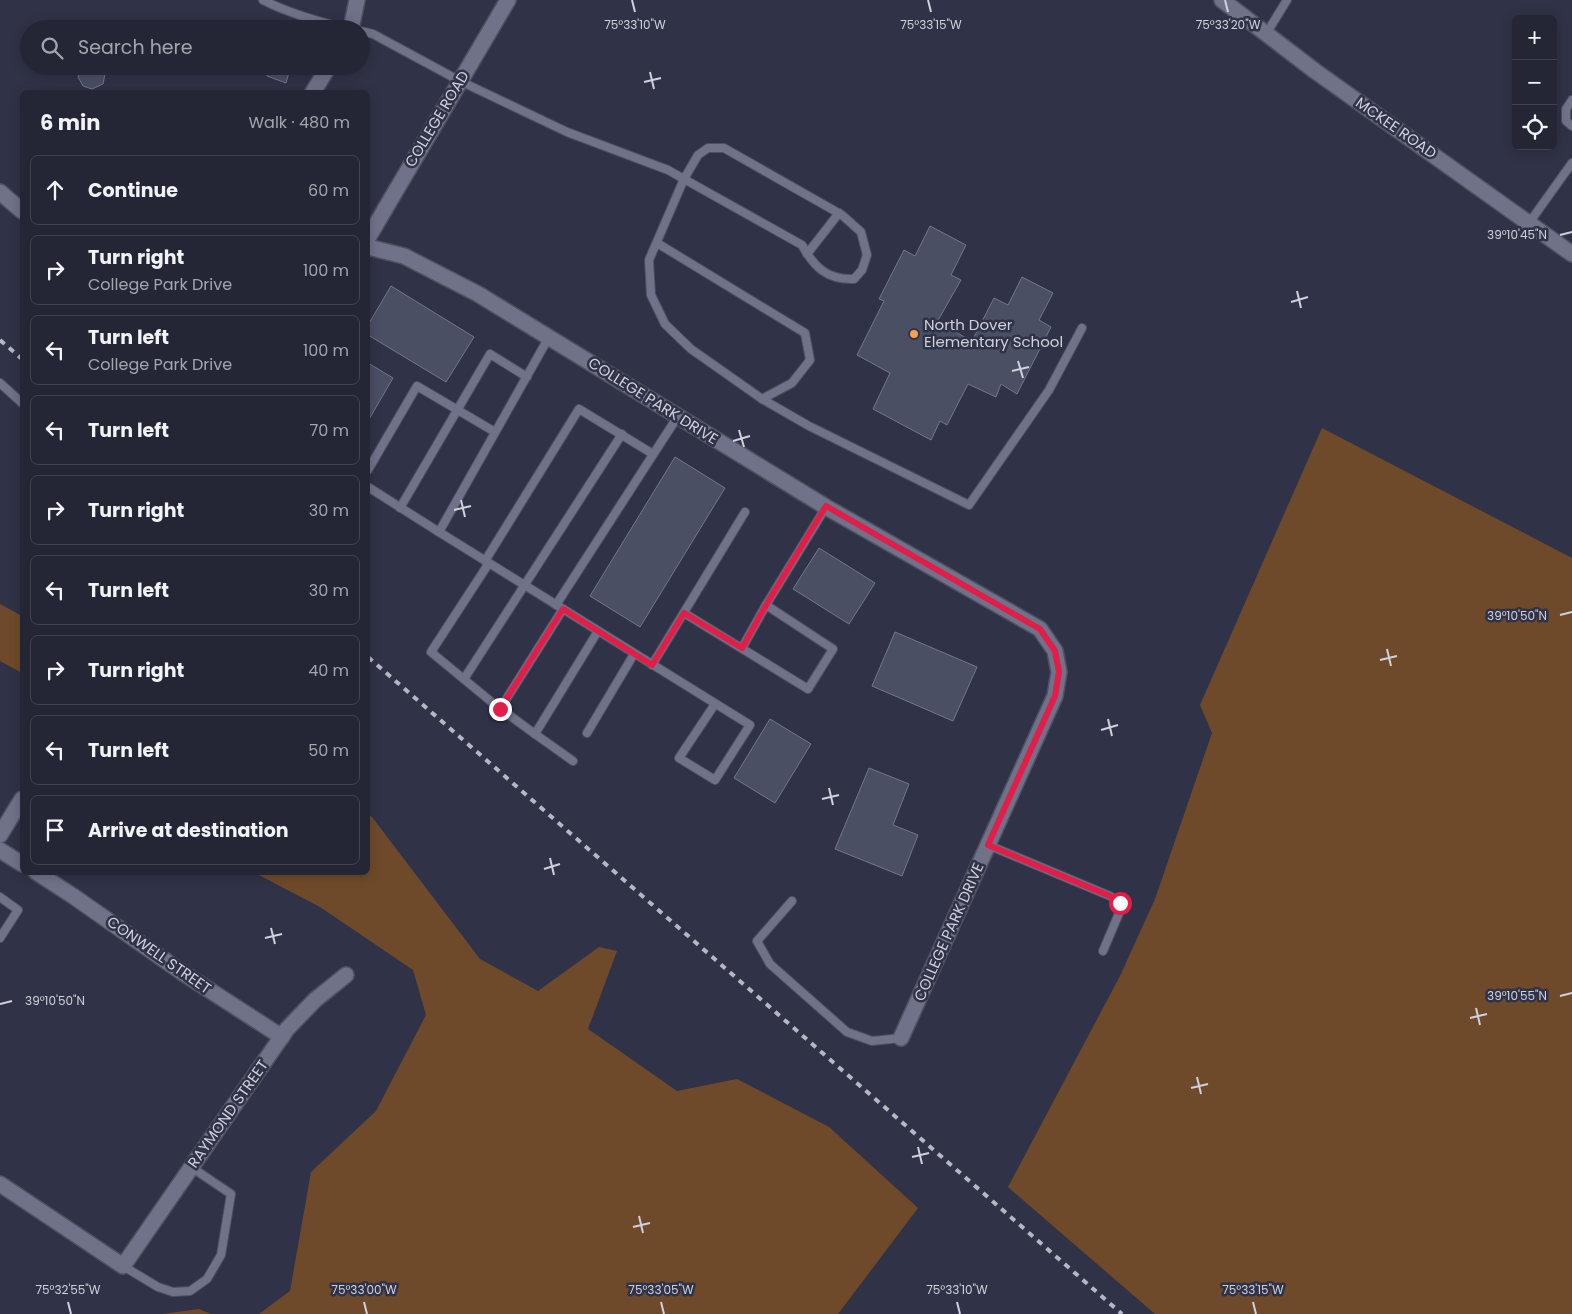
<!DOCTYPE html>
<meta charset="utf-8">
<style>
body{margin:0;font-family:Poppins,sans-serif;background:#303241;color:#f1f3f6}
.controls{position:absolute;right:15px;top:15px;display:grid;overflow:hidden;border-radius:8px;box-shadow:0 2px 12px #0003}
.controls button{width:45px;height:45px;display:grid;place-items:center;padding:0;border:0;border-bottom:1px solid #414350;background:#242635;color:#f1f3f6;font:25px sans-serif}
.stop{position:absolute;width:15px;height:15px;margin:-11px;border:4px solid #e11d48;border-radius:50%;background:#fff}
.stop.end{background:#e11d48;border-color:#fff;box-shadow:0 1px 5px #0008}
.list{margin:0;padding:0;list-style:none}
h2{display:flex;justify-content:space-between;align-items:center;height:65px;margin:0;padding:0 20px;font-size:21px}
h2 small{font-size:16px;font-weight:400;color:#a3a5ad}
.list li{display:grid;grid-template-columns:32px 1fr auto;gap:15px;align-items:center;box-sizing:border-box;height:70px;margin:0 10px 10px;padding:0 10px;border:1px solid #414350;border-radius:8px}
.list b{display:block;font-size:19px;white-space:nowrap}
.list p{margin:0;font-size:16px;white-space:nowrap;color:#a3a5ad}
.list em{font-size:16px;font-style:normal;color:#a3a5ad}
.icon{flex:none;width:28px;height:28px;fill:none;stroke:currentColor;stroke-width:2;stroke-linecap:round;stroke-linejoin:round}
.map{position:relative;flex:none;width:1572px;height:1314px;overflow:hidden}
.search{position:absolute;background:#242635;box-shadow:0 2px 12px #0003;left:20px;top:20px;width:350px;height:55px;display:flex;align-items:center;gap:12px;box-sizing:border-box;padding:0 18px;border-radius:28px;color:#a3a5ad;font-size:19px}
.panel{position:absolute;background:#242635;box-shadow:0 2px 12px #0003;left:20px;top:90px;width:350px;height:785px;border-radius:8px}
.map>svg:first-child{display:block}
.green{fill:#6f4a2a}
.building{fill:#4b4f64;stroke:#73778d}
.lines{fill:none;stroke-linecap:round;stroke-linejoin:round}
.service-casing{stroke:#4f5161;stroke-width:10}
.minor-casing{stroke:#4f5161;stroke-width:18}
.tertiary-casing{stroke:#4f5161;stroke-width:18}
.secondary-casing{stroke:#4f5161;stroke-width:18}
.service{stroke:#6f7289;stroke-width:8}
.minor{stroke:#6f7289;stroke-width:15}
.tertiary{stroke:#6f7289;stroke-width:15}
.secondary{stroke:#6f7289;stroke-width:15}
.rail{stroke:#b5b7c4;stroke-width:4;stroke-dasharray:6 6;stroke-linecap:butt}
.route{stroke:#e11d48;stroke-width:6}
.ticks{fill:none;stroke:#cfd1dd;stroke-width:2}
.poi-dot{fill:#f9a04c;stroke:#303347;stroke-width:2}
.labels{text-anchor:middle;stroke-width:5;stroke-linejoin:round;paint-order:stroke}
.street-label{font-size:15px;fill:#cfd1dd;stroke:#303347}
.poi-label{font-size:15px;fill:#cfd1dd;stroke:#303347;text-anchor:start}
.ticks-label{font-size:12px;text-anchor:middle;fill:#cfd1dd;stroke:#303347;stroke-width:5;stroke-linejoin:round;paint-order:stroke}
</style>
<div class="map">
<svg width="1572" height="1314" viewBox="0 0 1572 1314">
<rect width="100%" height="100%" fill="#303347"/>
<!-- green -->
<g class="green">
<path d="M1322,428L1572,558V1314H1155L1008,1187L1120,976L1155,899L1212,733L1200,705Z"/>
<path d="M0,604L22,616V673L0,661Z"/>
<path d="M368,814L372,817L480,959L538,991L599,947L617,951L588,1029L677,1091L737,1079L829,1127L918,1208L838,1314H259L290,1291L311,1172L376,1111L426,1015L413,970L320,907L255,873L368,872Z"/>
<path d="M199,1309L211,1314H162Z"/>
</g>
<!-- building -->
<g class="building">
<path d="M81,66H101L105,74L103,84L92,89L83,86L78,77Z"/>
<path d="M270,66H291L286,83L267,76Z"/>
<path d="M930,226L966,245L951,275L961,280L937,322L972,341L994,298L1008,305L1022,277L1053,293L1039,320L1051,327L1017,394L1001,384L996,397L968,384L947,425L940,421L931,440L873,409L890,373L857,355L884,301L879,299L904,250L915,256Z"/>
<path d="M391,286L474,337L446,382L368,335V325Z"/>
<path d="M368,363L393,378L368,421Z"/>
<path d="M675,457L725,488L640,627L590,596Z"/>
<path d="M819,548L875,583L849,624L793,589Z"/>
<path d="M895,632L977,667L953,721L872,686Z"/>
<path d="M770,719L811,744L775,803L734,778Z"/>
<path d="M869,768L909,784L893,825L918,835L902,876L835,849Z"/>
</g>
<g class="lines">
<defs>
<g id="service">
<path d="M263,0C290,14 319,22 349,29"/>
<path d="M361,31L373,34L460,81L567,132L668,170L684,179L802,245C814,267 827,280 854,279L862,270L867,255L861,232L842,215L724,148H708L698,155L684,179L649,260L651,295L665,324L691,349L762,399L809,426L969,505L1049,390L1082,328"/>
<path d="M1266,34L1287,0"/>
<path d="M1572,100L1566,109V121L1572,126"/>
<path d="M1529,223L1572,163"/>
<path d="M657,243L805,333L810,360L792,383L762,399"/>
<path d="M807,254L839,213"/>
<path d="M549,337L439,532L750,725L715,780L679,758L715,704"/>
<path d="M0,383L22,403"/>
<path d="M368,470L417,386L495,432"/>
<path d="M368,487L439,532"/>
<path d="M400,508L490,354L527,377"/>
<path d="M485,561L579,409L653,454"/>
<path d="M489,563L431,652L494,704L535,734L598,631"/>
<path d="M556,605L678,416"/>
<path d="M684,613L808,689L833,649L766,605L826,507"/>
<path d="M742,648L766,605"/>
<path d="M652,665L745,512"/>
<path d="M464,679L622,434"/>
<path d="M500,709L563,609"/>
<path d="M587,733L634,654"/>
<path d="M535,734L573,761"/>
<path d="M988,845L1110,896L1120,903V911L1103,951"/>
<path d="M0,897L18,910L0,938"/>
<path d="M792,901L757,941L770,964L847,1032L872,1041L901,1038"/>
<path d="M123,1266L158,1287L173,1292L190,1291L207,1279L221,1255L231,1194L191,1167"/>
</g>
<g id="minor">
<path d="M351,29L357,0"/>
<path d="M313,92L329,66"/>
<path d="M0,192L22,211"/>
<path d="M368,247L404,256L478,294L826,507L1040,629L1055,651L1059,672L1055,696L901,1038"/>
<path d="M0,850L22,864"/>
<path d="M36,872L73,896L183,973L282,1037"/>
<path d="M0,1184L123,1266L287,1029L315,1000L346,975"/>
</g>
<g id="tertiary">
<path d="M368,238L508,0"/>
<path d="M0,835L22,799"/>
</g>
<path id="secondary" d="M1222,0L1315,71L1572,254"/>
</defs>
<!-- service casing -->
<use href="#service" class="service-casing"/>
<!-- minor casing -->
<use href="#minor" class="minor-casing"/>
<!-- tertiary casing -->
<use href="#tertiary" class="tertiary-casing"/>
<!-- secondary casing -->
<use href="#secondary" class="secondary-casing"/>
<!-- service -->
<use href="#service" class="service"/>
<!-- minor -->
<use href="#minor" class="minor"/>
<!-- tertiary -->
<use href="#tertiary" class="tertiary"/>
<!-- secondary -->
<use href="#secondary" class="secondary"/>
<!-- rail -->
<g class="rail">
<path d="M0,340L22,359"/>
<path d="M368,657L1122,1314"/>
</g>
</g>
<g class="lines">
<!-- route -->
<path class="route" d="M500,709L563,609L652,665L684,613L742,648L766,605L826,506L1040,629L1055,651L1059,672L1055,696L988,845L1110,896L1120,903"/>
</g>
<!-- ticks -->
<path class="ticks" d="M632,0L635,12M928,0L931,12M1225,0L1228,12M650,72L654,89M644,82L661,78M1560,235L1572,232M1297,291L1301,308M1291,302L1308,297M1018,361L1023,378M1012,371L1029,367M739,430L744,447M733,441L750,436M461,500L465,517M454,510L471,506M1560,615L1572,612M1387,649L1391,666M1380,660L1397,656M1108,719L1112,736M1101,730L1118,725M829,788L833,805M822,799L839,795M550,858L554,875M544,869L560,864M271,928L275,944M265,938L282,934M1560,996L1572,993M0,1004L12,1001M1476,1008L1480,1025M1470,1018L1487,1014M1197,1077L1201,1094M1191,1088L1208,1084M918,1147L922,1164M912,1157L929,1153M639,1216L643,1233M633,1227L650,1223M68,1302L71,1314M364,1302L367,1314M661,1302L664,1314M957,1302L960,1314M1253,1302L1256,1314"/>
<!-- markers -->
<circle class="poi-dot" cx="914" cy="334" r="5"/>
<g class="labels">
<!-- street labels -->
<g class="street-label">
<text transform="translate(437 119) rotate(-59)" y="5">COLLEGE ROAD</text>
<text transform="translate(1396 128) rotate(35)" y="5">MCKEE ROAD</text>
<text transform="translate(653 401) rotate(32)" y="5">COLLEGE PARK DRIVE</text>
<text transform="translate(949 932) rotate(-66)" y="5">COLLEGE PARK DRIVE</text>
<text transform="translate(159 955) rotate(35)" y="5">CONWELL STREET</text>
<text transform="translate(228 1114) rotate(-55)" y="5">RAYMOND STREET</text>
</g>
<!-- poi labels -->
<g class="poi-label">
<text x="924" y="330">North Dover<tspan x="924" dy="17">Elementary School</tspan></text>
</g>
</g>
<g class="ticks-label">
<text x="635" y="29">75°33'10"W</text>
<text x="931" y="29">75°33'15"W</text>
<text x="1228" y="29">75°33'20"W</text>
<text x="1517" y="239">39°10'45"N</text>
<text x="1517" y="620">39°10'50"N</text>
<text x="1517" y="1000">39°10'55"N</text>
<text x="55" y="1005">39°10'50"N</text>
<text x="68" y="1294">75°32'55"W</text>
<text x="364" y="1294">75°33'00"W</text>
<text x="661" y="1294">75°33'05"W</text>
<text x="957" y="1294">75°33'10"W</text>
<text x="1253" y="1294">75°33'15"W</text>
</g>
</svg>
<div class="controls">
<button>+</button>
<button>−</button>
<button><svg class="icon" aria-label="locate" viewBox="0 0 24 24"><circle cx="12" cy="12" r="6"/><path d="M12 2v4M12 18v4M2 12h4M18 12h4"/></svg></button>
</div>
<div class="stop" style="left:1120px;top:903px"></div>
<div class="stop end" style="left:500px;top:709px"></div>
<div class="search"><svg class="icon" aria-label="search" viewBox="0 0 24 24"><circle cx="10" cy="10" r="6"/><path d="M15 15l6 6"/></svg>Search here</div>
<section class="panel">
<h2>6 min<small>Walk · 480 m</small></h2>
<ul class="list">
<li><svg class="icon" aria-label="ahead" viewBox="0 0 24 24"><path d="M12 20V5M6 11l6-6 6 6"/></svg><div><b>Continue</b></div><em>60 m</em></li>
<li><svg class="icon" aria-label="right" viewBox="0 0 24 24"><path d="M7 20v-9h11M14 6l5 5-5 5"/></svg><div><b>Turn right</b><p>College Park Drive</p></div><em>100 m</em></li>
<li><svg class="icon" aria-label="left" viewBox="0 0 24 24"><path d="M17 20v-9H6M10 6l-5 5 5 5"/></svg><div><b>Turn left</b><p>College Park Drive</p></div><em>100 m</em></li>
<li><svg class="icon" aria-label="left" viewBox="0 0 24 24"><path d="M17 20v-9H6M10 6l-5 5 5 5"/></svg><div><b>Turn left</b></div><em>70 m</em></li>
<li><svg class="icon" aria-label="right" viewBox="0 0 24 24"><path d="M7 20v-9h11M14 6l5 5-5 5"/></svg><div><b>Turn right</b></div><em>30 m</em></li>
<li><svg class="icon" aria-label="left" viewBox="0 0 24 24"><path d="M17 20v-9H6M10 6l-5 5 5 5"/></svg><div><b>Turn left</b></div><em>30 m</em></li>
<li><svg class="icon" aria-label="right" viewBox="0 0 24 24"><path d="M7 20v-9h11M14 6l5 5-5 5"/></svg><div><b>Turn right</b></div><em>40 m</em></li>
<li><svg class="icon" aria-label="left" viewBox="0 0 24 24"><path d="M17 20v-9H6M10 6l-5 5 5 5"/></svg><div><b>Turn left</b></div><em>50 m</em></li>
<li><svg class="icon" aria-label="arrive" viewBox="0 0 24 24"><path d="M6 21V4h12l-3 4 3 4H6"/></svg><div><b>Arrive at destination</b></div></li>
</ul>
</section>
</div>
